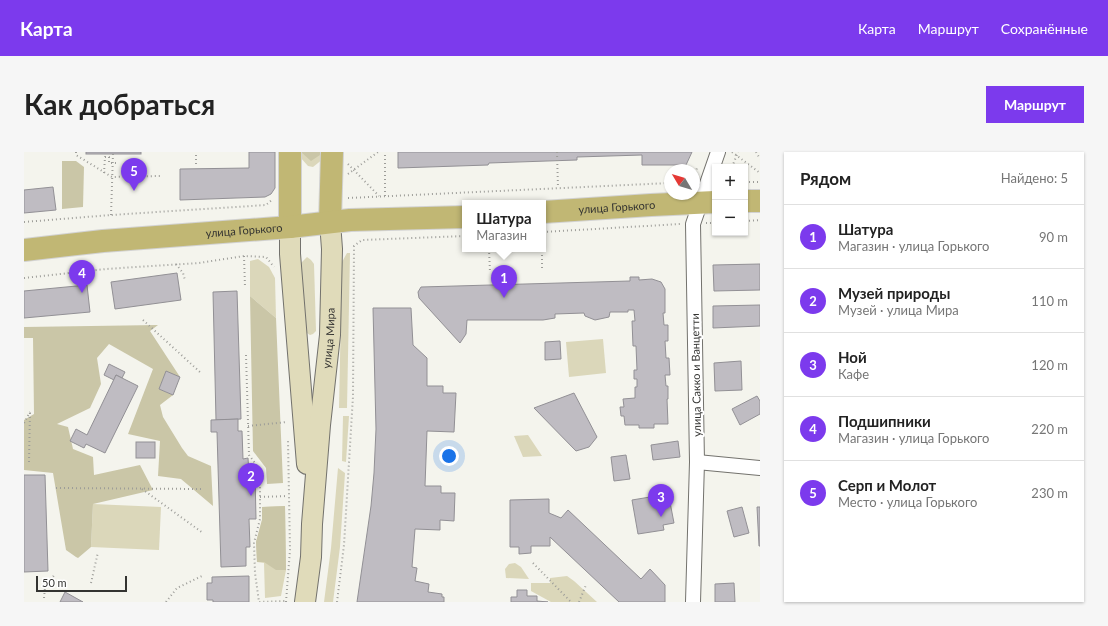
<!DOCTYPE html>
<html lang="ru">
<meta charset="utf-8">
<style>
body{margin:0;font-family:Lato,sans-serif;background:#f6f6f6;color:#222}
.controls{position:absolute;right:12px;top:12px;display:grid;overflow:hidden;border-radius:0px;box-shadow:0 1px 3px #0004}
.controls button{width:36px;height:36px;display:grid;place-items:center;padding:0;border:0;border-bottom:1px solid #e0e0e0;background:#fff;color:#222;font:20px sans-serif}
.compass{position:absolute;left:640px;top:12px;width:36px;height:36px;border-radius:50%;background:#fff;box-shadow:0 1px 3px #0004;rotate:308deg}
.scale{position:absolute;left:12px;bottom:10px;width:91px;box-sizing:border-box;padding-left:4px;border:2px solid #333331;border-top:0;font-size:11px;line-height:14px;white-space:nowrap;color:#333331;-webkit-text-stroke:3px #fff;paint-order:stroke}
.you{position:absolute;left:425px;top:304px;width:14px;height:14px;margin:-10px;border:3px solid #fff;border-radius:50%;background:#1a73e8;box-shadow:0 0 0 6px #1a73e833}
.badge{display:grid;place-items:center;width:26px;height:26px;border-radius:50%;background:#7c3aed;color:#fff;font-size:13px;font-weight:700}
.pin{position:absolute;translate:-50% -33px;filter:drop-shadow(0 1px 2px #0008)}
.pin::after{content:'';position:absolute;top:21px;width:14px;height:12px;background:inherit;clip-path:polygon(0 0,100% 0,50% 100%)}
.popup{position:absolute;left:438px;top:48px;width:84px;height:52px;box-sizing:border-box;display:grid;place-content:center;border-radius:0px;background:#fff;filter:drop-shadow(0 1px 3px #0005);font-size:13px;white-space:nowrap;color:#767676}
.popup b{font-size:15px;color:#222}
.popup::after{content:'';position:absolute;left:50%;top:100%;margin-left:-8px;border:8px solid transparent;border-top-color:#fff}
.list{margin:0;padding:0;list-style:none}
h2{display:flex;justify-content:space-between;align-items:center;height:52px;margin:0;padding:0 16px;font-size:17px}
h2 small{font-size:13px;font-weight:400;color:#767676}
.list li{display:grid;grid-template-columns:26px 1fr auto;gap:12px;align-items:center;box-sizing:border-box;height:64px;padding:0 16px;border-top:1px solid #e0e0e0}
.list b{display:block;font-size:15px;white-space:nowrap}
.list p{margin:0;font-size:13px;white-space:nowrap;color:#767676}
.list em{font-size:13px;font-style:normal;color:#767676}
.map{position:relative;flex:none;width:736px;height:450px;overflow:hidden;border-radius:0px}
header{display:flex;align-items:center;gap:24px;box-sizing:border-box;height:56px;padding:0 20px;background:#7c3aed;color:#fff}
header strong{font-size:19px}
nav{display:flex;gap:22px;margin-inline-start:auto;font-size:14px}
.intro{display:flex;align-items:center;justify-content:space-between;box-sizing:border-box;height:96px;padding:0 24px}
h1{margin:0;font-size:28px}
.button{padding:10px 18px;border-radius:0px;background:#7c3aed;color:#fff;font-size:14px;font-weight:700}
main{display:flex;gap:24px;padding:0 24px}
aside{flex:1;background:#fff;border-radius:0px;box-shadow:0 1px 3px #0004}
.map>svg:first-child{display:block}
.green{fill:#dbd7ba}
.forest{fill:#cac6a7}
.building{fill:#bfbcc2;stroke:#929095}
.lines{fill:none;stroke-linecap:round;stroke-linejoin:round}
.minor-casing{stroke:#73726d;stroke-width:16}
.secondary-casing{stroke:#73726d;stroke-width:22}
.primary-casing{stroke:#d2d2d2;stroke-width:24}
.path{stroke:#9d9d99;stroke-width:2;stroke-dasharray:1 3;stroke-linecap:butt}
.minor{stroke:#fff;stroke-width:14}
.secondary{stroke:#e0dbba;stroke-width:20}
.primary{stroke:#c1b774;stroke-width:22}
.labels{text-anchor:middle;stroke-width:4;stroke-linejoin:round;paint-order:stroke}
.street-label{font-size:11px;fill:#333331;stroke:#fff}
</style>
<header>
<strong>Карта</strong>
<nav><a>Карта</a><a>Маршрут</a><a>Сохранённые</a></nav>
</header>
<div class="intro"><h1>Как добраться</h1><a class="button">Маршрут</a></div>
<main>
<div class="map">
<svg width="736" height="450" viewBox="0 0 736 450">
<rect width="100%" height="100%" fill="#f4f4ed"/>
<!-- green -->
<g class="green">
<path d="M277,0L299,1V7L289,15L284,14L276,5Z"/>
<path d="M323,101H326L323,256H315L318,110Z"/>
<path d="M283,105L287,108L290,112L292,179L289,182L286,183L283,181L281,178L277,111Z"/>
<path d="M234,107L245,115L251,126L252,166L226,144V109Z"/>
<path d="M579,187L582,221L545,225L542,190Z"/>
<path d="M319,264H325L322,310L318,309Z"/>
<path d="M504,283L518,304L499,305L490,284Z"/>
<path d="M314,316L321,321L316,395L309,450H300L307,396Z"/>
<path d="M69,352L137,355L135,398L67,395Z"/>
<path d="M261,354L262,418L257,444L241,446L240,411L233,410L232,390L238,368V355Z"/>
<path d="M491,411L497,415L505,427L482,426L481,417L485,412Z"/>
<path d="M543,424L550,429L573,450H527L507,439V431H526V426Z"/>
</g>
<!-- forest -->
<g class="forest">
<path d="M277,0H299V1L287,9Z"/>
<path d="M38,9H52L60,15L59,55L38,57Z"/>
<path d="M226,144L252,166L259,331L243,332L242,316L229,299Z"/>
<path d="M134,173L126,179L156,225L142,220L135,237L149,243L136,253L139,265L158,296L164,304L187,314L189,354L157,327L134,324L136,289L104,282L129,217L85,192L73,206L77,232L66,256L33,272L44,275L49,297L69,305L70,323L116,313L129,338L69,352L67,395L54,406L52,405L42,398L29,321L0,318V268L10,262L9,186H0V175Z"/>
<path d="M261,354L262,418H252L240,410H233L232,390L238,368V355Z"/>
</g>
<!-- building -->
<g class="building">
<rect x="62" y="0" width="55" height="2"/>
<path d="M225,0H251V36L247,42L241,45L156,48V17L225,16Z"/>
<path d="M374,0H668L662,13H618V3L553,5V8L465,11L464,13L374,16Z"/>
<path d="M29,35L32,58L0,61V38Z"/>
<path d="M736,112V138L690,139L689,113Z"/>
<path d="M153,121L157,148L91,157L87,130Z"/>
<path d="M606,125H615V128L628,127L637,130L641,137V161H639L640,173H644V189H641L642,206H645L646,223H641L642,234H644V247H643L644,272H630V276H615V273H601L600,264H597L596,255H600L599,247L611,246V235H613V227H610V218H613L612,194H609L608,169H611L610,158H604V160H586L585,165L571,168L561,164L560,161L531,162V166L519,168H443L442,182L436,191L395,146L394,140L397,135L606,129Z"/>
<path d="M63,133L66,160L0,166V139Z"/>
<path d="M213,139L217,267L192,268L189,140Z"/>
<path d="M736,153V174L689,176V154Z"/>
<path d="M349,156H387L389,193L403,206V234H419V241H432L430,280L403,279L401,334H417V341H431L430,369L416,368V378L391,377L388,415L393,416L391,429L405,432L404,440L418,442V445H420V450H333L347,354L350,321L352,277Z"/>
<path d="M536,189L537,207L521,208V190Z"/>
<path d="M717,209L718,238L691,239L690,211Z"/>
<path d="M85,212L101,220L98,226L92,223L90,228L80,223Z"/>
<path d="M142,219L156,225L149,243L135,237Z"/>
<path d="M92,223L114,234L81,301L62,292L60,296L46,289L52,277L63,283Z"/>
<path d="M550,241L573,285L565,295L552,299L510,256Z"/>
<path d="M733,244L736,249V262L716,273L708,257Z"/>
<path d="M214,267V279H218L219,307L224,306L225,322H231L232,367H225L226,395H222V414L197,415L193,280H187V268Z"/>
<path d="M654,289L656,305L629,308L627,293Z"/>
<rect x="112" y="290" width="19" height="16"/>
<path d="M602,303L606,327L590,329L587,305Z"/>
<path d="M0,323H21L24,419L0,420Z"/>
<path d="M632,344L633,347L645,345L650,371L639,373L640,378L614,382L608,348Z"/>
<path d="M525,347V361L537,366L544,358L617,427L626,417L641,433V450H595L526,385V394H507V401L495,402V395H486V348Z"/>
<path d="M718,355L725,381L710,385L703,359Z"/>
<path d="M733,355H736V394H735Z"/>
<path d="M225,424V450H189V448H183V431H188V425Z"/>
<path d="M710,431L711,450H691V432Z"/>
<path d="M493,438H503V444H513V449L524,450H487V445H493Z"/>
<path d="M41,440L59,450H36Z"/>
</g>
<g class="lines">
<defs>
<g id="minor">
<path d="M673,310L736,316"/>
<path d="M669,450L673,310L669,72L694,0"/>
</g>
<g id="secondary">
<path d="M266,75V102L283,312"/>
<path id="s1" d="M281,450L287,405L288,372L296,273L306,183L308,97L306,70"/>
</g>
<g id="primary">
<path d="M266,0V75"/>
<path d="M721,49H736"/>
<path id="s2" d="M519,60L627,53L691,50"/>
<path d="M306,70L308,0"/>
<path id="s3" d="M0,98L79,89L266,75L326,68L441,65"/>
</g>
</defs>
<!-- minor casing -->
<use href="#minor" class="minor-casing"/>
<!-- secondary casing -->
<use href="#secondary" class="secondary-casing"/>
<!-- primary casing -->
<use href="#primary" class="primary-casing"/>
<!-- path -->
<g class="path">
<path d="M52,0V3L88,25L136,24"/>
<path d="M533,0L534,36"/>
<path d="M708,0L736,21"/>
<path d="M732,0L736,7"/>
<path d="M172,12V0"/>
<path d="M324,12L355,44"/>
<path d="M708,15L714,0"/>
<path d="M80,21L81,5H85V11H93"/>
<path d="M324,22L354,0"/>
<path d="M670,25L673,16"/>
<path d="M721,30H736"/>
<path d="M361,44V0"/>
<path d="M324,46L646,31"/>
<path d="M87,63L89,2"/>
<path d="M721,69L736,68"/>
<path d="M0,70L87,63L242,53L249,47"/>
<path d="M682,71H691"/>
<path d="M519,80L656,72"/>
<path d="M465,97L466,120"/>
<path d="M220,104L221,135"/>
<path d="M152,112L159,121L161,128"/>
<path d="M518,116V97"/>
<path d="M0,126L82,117L175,111L220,104L242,105L250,115"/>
<path d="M119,168L177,221"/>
<path d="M222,203L225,303L236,318V367L230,391L231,421L235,450L262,449"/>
<path d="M0,271L6,260"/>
<path d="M224,274L263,270"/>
<path d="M5,310L6,259"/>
<path d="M32,336L178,337"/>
<path d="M118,337L179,381"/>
<path d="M236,345L264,344"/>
<path d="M509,411L547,450"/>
<path d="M67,431L74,400"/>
<path d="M20,446L21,436L31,422"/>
<path d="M142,450L153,436L178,424"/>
<path d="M262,450L266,398L264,289"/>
<path d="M313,450L320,393L329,244L330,94L338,88L441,84"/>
<path d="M555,450L562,433"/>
</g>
<!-- minor -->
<use href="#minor" class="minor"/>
<!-- secondary -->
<use href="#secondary" class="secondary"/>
<!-- primary -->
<use href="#primary" class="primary"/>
</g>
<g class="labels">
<!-- street labels -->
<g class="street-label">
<text dy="4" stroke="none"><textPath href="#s2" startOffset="74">улица Горького</textPath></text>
<text dy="4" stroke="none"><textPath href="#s3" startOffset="221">улица Горького</textPath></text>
<text dy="4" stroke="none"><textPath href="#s1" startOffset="265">улица Мира</textPath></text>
<text transform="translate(672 223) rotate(-91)" y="4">улица Сакко и Ванцетти</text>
</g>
</g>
</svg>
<div class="controls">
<button>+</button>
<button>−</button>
</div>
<svg class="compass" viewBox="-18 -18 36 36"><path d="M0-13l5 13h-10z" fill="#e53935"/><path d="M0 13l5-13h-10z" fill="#767676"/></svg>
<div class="scale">50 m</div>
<div class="you"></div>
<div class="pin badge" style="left:480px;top:146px">1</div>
<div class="popup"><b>Шатура</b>Магазин</div>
<div class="pin badge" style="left:227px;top:344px">2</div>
<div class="pin badge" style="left:637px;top:365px">3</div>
<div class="pin badge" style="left:58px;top:141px">4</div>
<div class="pin badge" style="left:110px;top:39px">5</div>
</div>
<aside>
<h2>Рядом<small>Найдено: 5</small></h2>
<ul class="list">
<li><span class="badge">1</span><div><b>Шатура</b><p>Магазин · улица Горького</p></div><em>90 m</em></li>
<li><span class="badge">2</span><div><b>Музей природы</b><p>Музей · улица Мира</p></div><em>110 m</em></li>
<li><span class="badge">3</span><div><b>Ной</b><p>Кафе</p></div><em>120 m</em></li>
<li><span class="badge">4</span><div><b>Подшипники</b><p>Магазин · улица Горького</p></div><em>220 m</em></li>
<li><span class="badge">5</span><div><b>Серп и Молот</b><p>Место · улица Горького</p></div><em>230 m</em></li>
</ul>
</aside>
</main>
